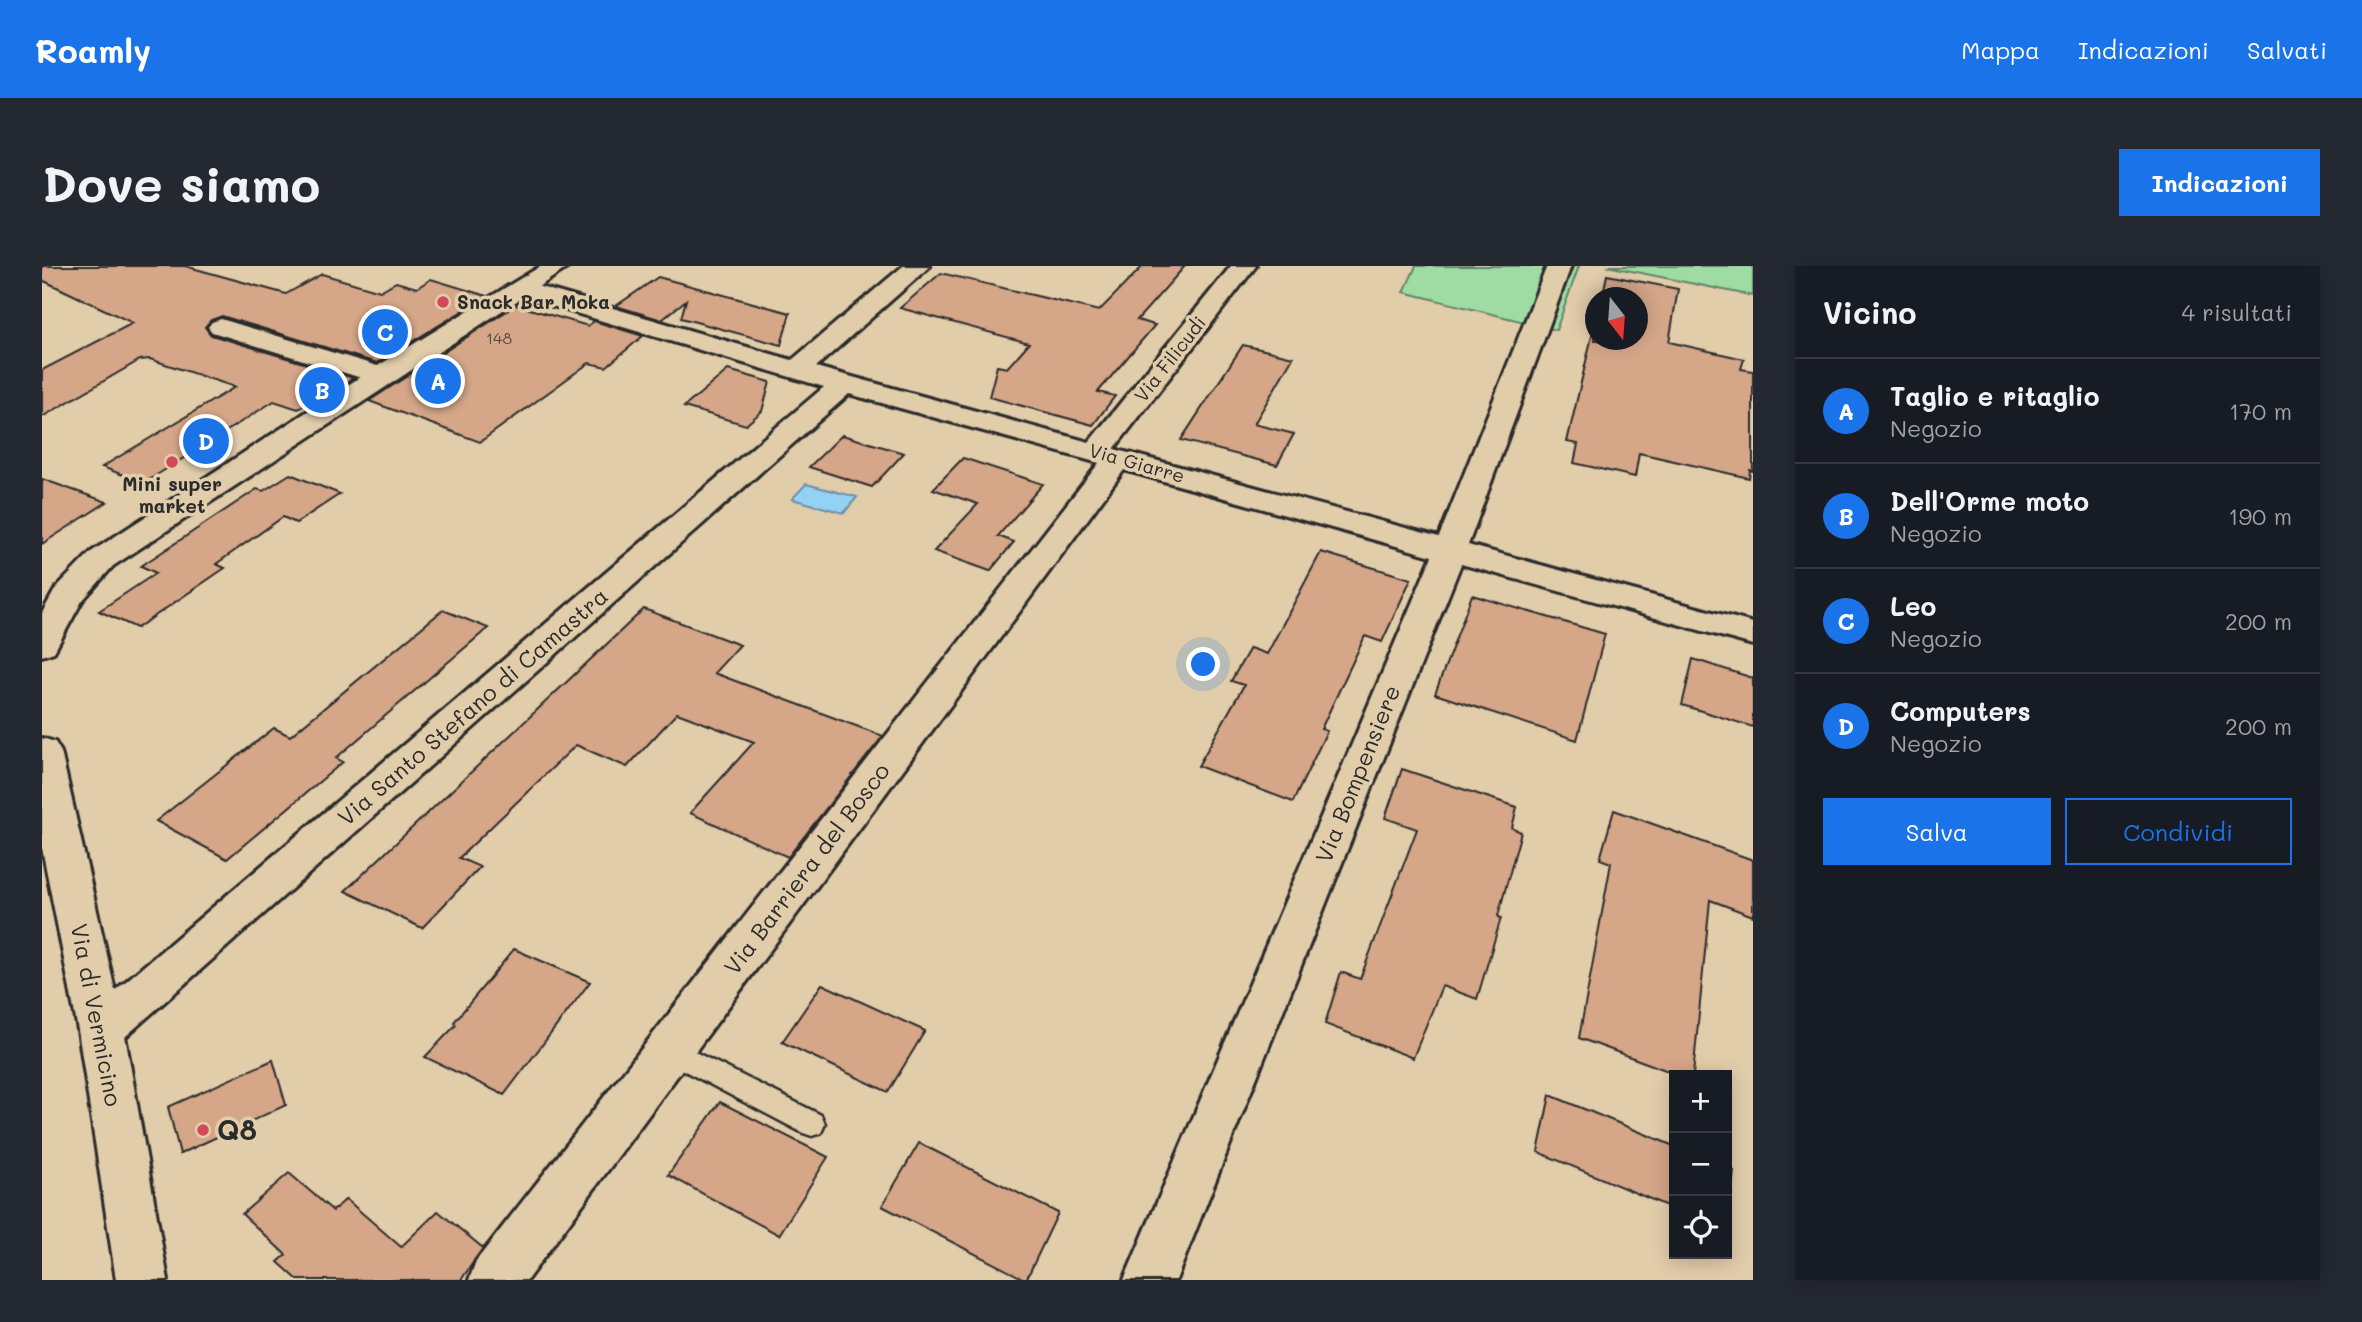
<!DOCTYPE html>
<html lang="it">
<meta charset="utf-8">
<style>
body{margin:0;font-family:Mali,sans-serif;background:#242831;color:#f1f3f6}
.controls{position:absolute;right:21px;bottom:21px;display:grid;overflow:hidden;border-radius:0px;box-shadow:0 4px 18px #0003}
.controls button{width:63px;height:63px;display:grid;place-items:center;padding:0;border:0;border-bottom:2px solid #363941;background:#171b24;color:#f1f3f6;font:35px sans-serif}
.compass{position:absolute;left:1543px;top:21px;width:63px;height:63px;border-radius:50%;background:#171b24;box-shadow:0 4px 18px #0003;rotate:163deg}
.you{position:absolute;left:1162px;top:399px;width:24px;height:24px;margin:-18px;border:5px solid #fff;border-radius:50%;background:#1a73e8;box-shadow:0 0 0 10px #1a73e833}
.badge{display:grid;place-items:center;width:46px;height:46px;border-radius:50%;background:#1a73e8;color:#fff;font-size:23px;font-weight:700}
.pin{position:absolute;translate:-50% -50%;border:4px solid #fff;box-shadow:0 2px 7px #0006}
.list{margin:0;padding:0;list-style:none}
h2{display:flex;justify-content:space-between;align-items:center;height:91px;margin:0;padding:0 28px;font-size:30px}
h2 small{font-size:23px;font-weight:400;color:#9ea1a6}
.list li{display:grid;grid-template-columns:46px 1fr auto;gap:21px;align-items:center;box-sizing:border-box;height:105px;padding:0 28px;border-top:2px solid #363941}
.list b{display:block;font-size:26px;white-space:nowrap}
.list p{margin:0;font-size:23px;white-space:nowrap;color:#9ea1a6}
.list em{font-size:23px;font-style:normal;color:#9ea1a6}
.actions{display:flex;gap:14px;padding:21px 28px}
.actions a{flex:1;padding:16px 0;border:2px solid #1a73e8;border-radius:0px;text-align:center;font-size:24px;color:#1a73e8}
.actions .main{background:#1a73e8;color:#fff}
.icon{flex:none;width:38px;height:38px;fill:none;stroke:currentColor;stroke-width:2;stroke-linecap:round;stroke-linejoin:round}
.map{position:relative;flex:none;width:1711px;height:1014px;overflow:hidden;border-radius:0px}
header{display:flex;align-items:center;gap:42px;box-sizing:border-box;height:98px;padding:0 35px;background:#1a73e8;color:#fff}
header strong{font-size:33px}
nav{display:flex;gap:38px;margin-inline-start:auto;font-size:24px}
.intro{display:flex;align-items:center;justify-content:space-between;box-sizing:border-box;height:168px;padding:0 42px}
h1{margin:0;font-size:49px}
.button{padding:18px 32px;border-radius:0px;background:#1a73e8;color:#fff;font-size:24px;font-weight:700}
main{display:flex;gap:42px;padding:0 42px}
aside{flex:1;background:#171b24;border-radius:0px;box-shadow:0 4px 18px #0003}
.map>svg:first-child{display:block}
.green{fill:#9edca4;stroke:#648468;stroke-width:2}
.water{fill:#94d2f5;stroke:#6a8fa4;stroke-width:2}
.building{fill:#d5a688;stroke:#2b2b2b;stroke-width:2}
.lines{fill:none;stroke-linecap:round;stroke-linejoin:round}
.lane-casing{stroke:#2b2b2b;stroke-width:5}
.street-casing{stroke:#2b2b2b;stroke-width:6}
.secondary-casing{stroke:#2b2b2b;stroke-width:6}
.lane{fill:#e2cdab;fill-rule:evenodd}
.street{fill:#e2cdab;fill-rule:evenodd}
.secondary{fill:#e2cdab;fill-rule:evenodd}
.poi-dot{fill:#d1495b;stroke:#e2cdab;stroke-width:2.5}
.labels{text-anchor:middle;stroke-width:7;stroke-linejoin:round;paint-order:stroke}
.far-number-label{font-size:16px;fill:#564a42}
.far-poi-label{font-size:19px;font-weight:bold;fill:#2b2b2b;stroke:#e2cdab;text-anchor:start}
.far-street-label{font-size:19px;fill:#2b2b2b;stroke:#e2cdab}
.street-label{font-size:23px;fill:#2b2b2b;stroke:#e2cdab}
.near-poi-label{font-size:28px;font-weight:bold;fill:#2b2b2b;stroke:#e2cdab;text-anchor:start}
</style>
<header>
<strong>Roamly</strong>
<nav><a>Mappa</a><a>Indicazioni</a><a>Salvati</a></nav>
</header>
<div class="intro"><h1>Dove siamo</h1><a class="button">Indicazioni</a></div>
<main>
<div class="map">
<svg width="1711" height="1014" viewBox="0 0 1711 1014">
<rect width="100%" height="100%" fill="#e2cdab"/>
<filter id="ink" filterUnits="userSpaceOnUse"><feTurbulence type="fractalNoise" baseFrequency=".0143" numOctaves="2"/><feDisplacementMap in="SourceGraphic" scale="14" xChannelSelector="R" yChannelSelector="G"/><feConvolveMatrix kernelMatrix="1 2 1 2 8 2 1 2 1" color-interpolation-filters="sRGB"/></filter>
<g filter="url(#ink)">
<!-- green -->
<g class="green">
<path d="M1374,0H1537L1514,64L1362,26Z"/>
<path d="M1565,0H1711V30Z"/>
</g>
<!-- water -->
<path class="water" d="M764,218L815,231L802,247L750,233Z"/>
<!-- building -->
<g class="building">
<path d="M0,0H143L244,28L280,8L338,25L354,16L375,22L389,13L445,30L335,97L180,50L169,54L163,61L169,69L311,112L295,123L290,121L256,143L232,135L102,217L60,201L193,121L108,93L98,94L0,151V104L91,57L0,14Z"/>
<path d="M1101,0H1143L1095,54L1113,59L1056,126L1073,130L1051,159L947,131L955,100L965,102L987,77L858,42L899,7L1057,45Z"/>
<path d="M1565,9L1636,23L1627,76L1702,93L1699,103L1711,105V205L1708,204L1707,212L1597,187L1593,211L1532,197L1536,178L1525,176L1553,57V74H1595V32H1560Z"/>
<path d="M616,11L748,47L739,79L639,52L644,34L620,54L574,40Z"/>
<path d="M474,39L546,60L552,55L601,70L564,101L547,97L438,176L327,135Z"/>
<path d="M1201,79L1251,91L1212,158L1252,168L1235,199L1139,174Z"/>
<path d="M686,104L728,116L720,145L704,159L642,141Z"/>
<path d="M800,169L862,187L830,221L767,201Z"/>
<path d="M921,192L1001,218L956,270L972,276L948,305L892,285L936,238L891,223Z"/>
<path d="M248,208L298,228L254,257L241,251L174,298L183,302L95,362L57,345L114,307L99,300L215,223L221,225Z"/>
<path d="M0,213L65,236L0,278Z"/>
<path d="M1279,286L1369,313L1340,376L1323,370L1279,463L1285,465L1251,536L1156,500L1202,419L1189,415L1208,382L1225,388Z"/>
<path d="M1430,329L1563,368L1535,474L1393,428Z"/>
<path d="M602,343L698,379L672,407L841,470L746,591L648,547L712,476L635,447L585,501L534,479L417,592L438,601L380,662L303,625Z"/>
<path d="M401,344L446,362L294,492L301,496L185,593L114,555L232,462L248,470Z"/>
<path d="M1651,393L1711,412V461L1640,439Z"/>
<path d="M1360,503L1475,541L1470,562L1479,566L1456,650L1459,652L1435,733L1400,720L1371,792L1283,758L1299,706L1318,713L1375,563L1343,552Z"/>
<path d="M1572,544L1711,594V650L1668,634L1651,809H1637L1537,772L1569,597L1558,593Z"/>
<path d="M472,683L548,716L462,829L383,791L414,759L412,756Z"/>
<path d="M780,718L883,765L846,826L740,776Z"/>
<path d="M231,794L244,839L138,888L126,841Z"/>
<path d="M1508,829L1632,880V943L1496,886Z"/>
<path d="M678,836L786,891L737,969L626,909Z"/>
<path d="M877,877L1016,947L984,1014L840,940Z"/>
<path d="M1685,902L1692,905L1685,966Z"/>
<path d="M247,907L291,945L304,933L359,981L396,945L441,982L419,1014H256L236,996L244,989L200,948Z"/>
</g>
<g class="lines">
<defs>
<path id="lane" d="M627,773L779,849L783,858L779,867L770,870L761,867L618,792L614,784L618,776Z"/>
<g id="street">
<path d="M861,0H888L774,101L1047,176L1189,0H1214L1072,183L1397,271L1505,0H1529L1426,279L1711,357V379L1419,298L1134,1014H1082L1390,290L1082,204L485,1014H427L434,995L1057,197L807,128L75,778L59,784L43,778L36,764L43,750L782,121L470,28L467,23L470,18H488L750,94Z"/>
<path d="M179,53L349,104L353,110L349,116L339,118L170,66L166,61L170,56Z"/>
</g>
<g id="secondary">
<path d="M499,0H528L71,300L40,335L12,386L0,390V347L14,322L49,286L329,104Z"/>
<path d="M0,472L13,476L19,486L82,764L126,1014H74L36,764L0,582Z"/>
</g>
</defs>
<!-- lane casing -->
<use href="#lane" class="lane-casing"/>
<!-- street casing -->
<use href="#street" class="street-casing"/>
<!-- secondary casing -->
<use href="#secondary" class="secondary-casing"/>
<!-- lane -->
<use href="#lane" class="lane"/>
<!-- street -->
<use href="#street" class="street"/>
<!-- secondary -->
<use href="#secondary" class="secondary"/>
</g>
</g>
<!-- markers -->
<g class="poi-dot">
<circle cx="401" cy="36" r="7"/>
<circle cx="130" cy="196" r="7"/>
<circle cx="161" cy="864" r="7"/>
</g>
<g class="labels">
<!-- far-number labels -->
<g class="far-number-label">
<text x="457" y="78">148</text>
</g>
<!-- far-poi labels -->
<g class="far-poi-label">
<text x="415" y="43">Snack Bar Moka</text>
<text x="130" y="225" text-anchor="middle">Mini super<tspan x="130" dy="22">market</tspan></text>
</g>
<!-- far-street labels -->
<g class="far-street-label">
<text transform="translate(1128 93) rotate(-52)" y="7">Via Filicudi</text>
<text transform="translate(1095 197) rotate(16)" y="7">Via Giarre</text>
</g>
<!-- street labels -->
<g class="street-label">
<text transform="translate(431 441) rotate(-41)" y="8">Via Santo Stefano di Camastra</text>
<text transform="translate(1316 508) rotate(-68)" y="8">Via Bompensiere</text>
<text transform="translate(765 603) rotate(-53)" y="8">Via Barriera del Bosco</text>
<text transform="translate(54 749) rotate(79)" y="8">Via di Vermicino</text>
</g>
<!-- near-poi labels -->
<g class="near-poi-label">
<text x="175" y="874">Q8</text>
</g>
</g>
</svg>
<div class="controls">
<button>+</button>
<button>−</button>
<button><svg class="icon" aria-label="locate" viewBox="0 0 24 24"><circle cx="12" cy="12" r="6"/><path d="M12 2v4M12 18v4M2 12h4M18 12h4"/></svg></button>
</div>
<svg class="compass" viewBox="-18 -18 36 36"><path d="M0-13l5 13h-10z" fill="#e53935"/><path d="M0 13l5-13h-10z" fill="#9ea1a6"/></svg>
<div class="you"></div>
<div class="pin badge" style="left:396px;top:115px">A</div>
<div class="pin badge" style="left:280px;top:124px">B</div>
<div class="pin badge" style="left:343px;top:66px">C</div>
<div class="pin badge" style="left:164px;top:175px">D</div>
</div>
<aside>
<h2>Vicino<small>4 risultati</small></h2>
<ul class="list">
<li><span class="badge">A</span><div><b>Taglio e ritaglio</b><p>Negozio</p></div><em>170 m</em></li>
<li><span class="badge">B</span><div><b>Dell'Orme moto</b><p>Negozio</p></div><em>190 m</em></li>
<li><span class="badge">C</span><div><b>Leo</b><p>Negozio</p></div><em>200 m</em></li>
<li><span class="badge">D</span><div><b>Computers</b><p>Negozio</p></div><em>200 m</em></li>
</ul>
<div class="actions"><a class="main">Salva</a><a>Condividi</a></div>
</aside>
</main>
